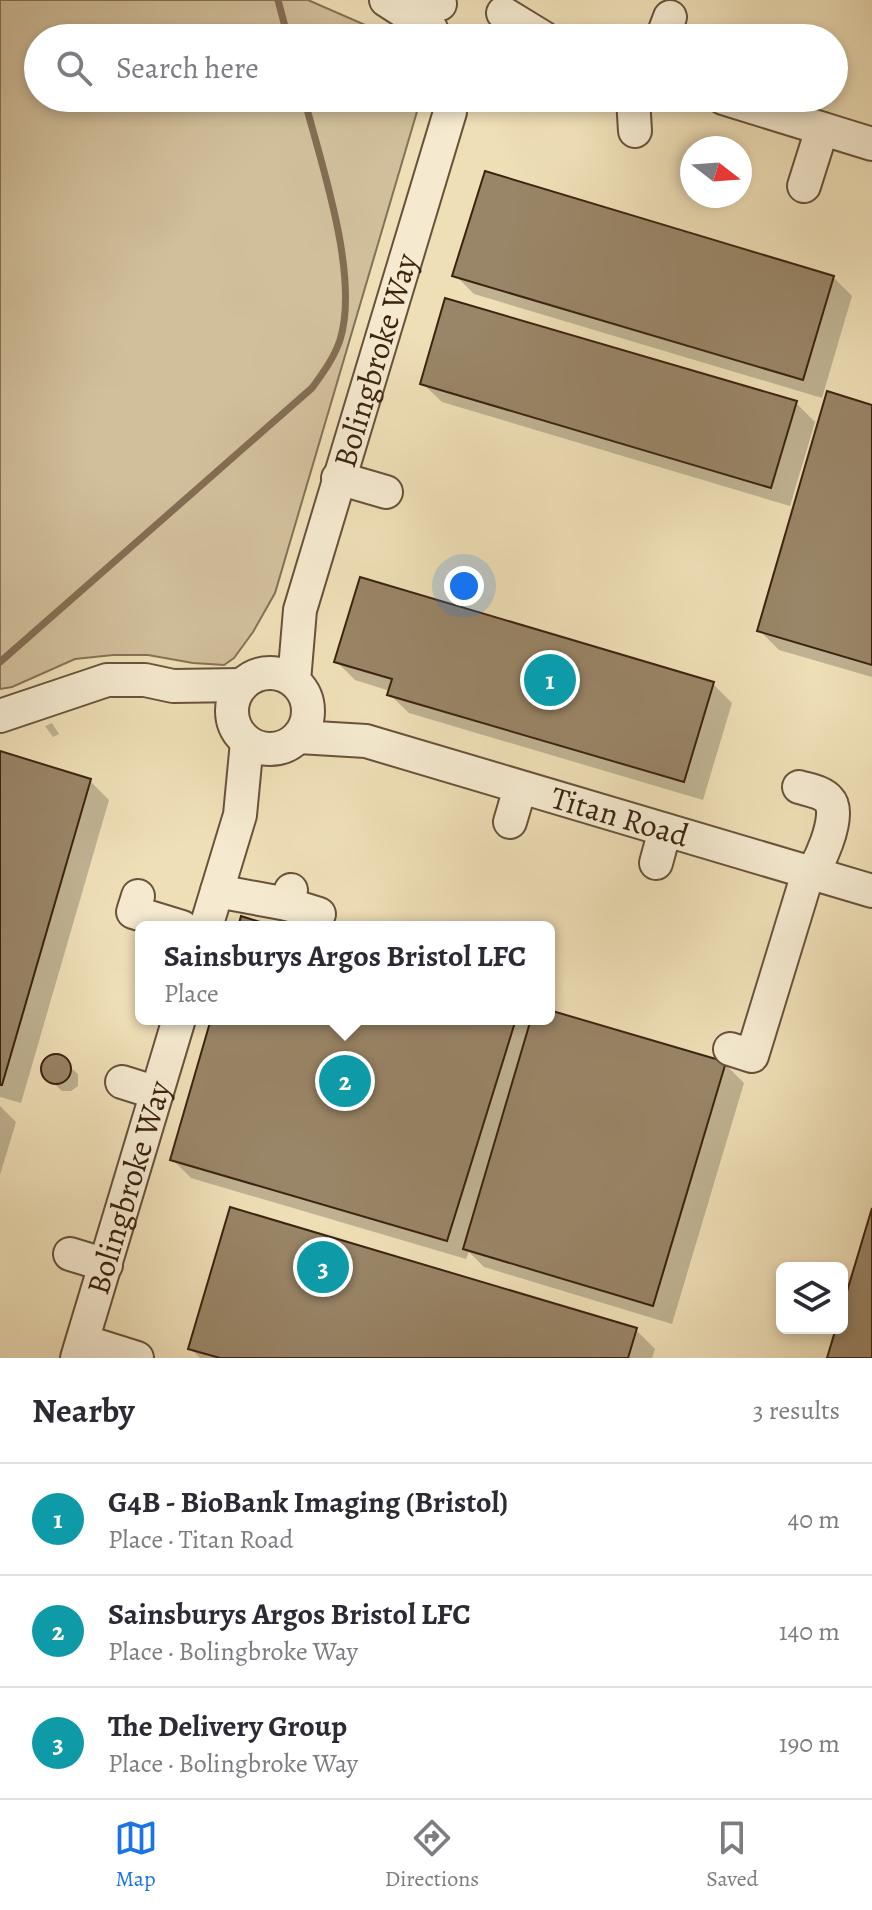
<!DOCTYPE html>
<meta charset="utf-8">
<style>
body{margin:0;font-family:Alegreya,serif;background:#f7f7f7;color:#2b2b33}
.controls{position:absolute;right:24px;bottom:24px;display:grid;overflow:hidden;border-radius:12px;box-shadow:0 4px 12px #0003}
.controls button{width:72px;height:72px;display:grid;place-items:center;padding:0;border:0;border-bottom:2px solid #e1e1e2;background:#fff;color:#2b2b33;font:40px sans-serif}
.compass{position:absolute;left:680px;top:136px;width:72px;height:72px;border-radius:50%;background:#fff;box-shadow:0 4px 12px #0003;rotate:107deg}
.you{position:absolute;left:464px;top:586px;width:28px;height:28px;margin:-20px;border:6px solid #fff;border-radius:50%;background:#1a73e8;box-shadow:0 0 0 12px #1a73e833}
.badge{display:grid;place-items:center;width:52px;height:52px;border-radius:50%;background:#1a73e8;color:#fff;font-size:26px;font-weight:700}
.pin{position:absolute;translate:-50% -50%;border:4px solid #fff;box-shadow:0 2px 8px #0006}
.popup{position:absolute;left:135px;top:921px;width:420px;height:104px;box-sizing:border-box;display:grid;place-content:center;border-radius:12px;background:#fff;filter:drop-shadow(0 2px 6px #0005);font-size:26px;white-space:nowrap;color:#7c7c81}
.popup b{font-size:30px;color:#2b2b33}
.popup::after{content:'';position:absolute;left:50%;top:100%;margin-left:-16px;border:16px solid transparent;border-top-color:#fff}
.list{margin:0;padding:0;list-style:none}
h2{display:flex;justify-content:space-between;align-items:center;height:104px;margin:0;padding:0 32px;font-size:34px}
h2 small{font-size:26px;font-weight:400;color:#7c7c81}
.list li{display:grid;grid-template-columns:52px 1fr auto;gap:24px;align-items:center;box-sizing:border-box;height:112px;padding:0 32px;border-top:2px solid #e1e1e2}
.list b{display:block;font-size:30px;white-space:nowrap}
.list p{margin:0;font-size:26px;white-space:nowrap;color:#7c7c81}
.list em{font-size:26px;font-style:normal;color:#7c7c81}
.icon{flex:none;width:44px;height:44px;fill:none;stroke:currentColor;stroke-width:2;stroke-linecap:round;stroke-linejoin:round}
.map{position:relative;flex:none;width:872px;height:1358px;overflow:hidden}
.search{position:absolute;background:#fff;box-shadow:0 4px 12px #0003;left:24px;right:24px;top:24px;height:88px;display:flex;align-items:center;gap:20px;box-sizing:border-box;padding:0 28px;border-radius:44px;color:#7c7c81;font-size:30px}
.sheet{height:440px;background:#fff}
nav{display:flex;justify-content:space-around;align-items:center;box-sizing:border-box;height:112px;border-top:2px solid #e1e1e2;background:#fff;font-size:22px;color:#7c7c81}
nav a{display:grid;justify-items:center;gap:4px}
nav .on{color:#1a73e8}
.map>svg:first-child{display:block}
.green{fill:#d1bf9b;stroke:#867156;stroke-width:2}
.shadow{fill:#0003}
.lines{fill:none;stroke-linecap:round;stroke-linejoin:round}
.stream{stroke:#836d52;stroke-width:7}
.building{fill:#998567;stroke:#3c2310;stroke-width:2}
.minor-casing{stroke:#69523a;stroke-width:36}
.minor{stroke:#f5ead0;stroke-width:32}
.labels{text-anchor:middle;stroke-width:7;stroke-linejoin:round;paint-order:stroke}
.street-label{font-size:32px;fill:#3c2310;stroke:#f5ead0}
</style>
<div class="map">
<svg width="872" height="1358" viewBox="0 0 872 1358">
<rect width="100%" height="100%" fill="#efdfb7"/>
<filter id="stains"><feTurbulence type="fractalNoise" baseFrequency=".0025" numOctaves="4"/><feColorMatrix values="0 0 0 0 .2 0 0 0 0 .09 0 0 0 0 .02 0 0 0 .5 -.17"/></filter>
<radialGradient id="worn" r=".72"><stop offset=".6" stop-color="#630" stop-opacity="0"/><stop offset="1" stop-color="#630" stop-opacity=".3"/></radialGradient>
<!-- green -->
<path class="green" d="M0,0H308L395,38H38V98H421L275,593L253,632L234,658L224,665L193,663L148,655H113L75,659L12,687L0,689Z"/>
<!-- shadow -->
<g class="shadow">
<path d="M455,275L833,277L852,296L822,398L474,294Z"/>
<path d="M422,383L796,403L815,422L790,506L442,402Z"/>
<path d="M872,407V677L779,650L760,631Z"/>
<path d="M336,661L713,684L732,703L703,800L409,713L389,694L390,691L355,680Z"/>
<path d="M52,723L59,734L53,737L45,726Z"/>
<path d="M0,753L90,781L109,800L21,1103L0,1097Z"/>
<path d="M549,1012L725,1064L744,1083L672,1324L484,1267L469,1252L466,1259L191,1178L172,1159L213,1019H549Z"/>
<path d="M58,1056L78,1074V1086L71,1091H62L45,1075L44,1066L51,1057Z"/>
<path d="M0,1106L16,1122L0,1175Z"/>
<path d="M636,1330L655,1349L652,1358H200L190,1348Z"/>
</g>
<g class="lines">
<!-- stream -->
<g class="stream">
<path d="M278,0L288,38"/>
<path d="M0,662L312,388C323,373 334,358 340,340C360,276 321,163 304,98"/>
</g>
</g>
<!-- building -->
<g class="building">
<path d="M485,171L834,276L803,380L452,276Z"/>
<path d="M445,298L797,401L771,488L420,384Z"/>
<path d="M827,391L872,405V665L757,631Z"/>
<path d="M360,577L714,682L684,782L387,695L392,679L334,662Z"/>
<path d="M0,751L91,779L2,1085H0Z"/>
<path d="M241,916L276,927H238Z"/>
<path d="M549,1010L726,1062L653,1306L463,1249L531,1019H549Z"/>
<path d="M211,1019H516L447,1241L170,1160Z"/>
<circle cx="56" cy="1069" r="15"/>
<path d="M230,1207L637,1328L628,1358H220L188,1349Z"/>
<path d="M872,1208V1358H827L836,1328H842V1308Z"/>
</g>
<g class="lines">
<defs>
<g id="minor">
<path d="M386,0L431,29"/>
<path d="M390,1L440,4"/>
<path d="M503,13L544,38"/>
<path d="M662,38L670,17"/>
<path d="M633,98L635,131"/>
<path d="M723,98L872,144"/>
<path d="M804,186L822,129"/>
<path d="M338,478L386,492"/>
<circle cx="270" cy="711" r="38"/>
<path id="s1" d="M294,681L300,610L450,112L449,98"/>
<path d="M0,716L107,680H145L173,686L242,685"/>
<path id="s2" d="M299,737L366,741L872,891"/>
<path d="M510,822L520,788"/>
<path d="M656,863L665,830"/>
<path d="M217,891L287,904L291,890"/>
<path d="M138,896L133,912L182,927"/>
<path d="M287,904L319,914"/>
<path d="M206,927L240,815L247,742"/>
<path d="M730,1049L752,1056L805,883C817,871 843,814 829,800C823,792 809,790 799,787"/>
<path d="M122,1082L157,1093"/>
<path d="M70,1254L106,1265"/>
<path d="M83,1341L137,1358"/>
<path id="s3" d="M77,1358L179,1019"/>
</g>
</defs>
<!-- minor casing -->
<use href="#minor" class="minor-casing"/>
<!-- minor -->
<use href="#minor" class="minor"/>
</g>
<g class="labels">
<!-- street labels -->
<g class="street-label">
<text dy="11" stroke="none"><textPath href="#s1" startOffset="332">Bolingbroke Way</textPath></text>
<text dy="11" stroke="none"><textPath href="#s2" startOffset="332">Titan Road</textPath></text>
<text dy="11" stroke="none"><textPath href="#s3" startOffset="178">Bolingbroke Way</textPath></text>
</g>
</g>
<rect width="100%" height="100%" filter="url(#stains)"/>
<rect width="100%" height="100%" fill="url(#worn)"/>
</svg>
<div class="controls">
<button><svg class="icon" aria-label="layers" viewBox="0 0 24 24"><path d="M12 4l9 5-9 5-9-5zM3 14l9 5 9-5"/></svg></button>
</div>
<svg class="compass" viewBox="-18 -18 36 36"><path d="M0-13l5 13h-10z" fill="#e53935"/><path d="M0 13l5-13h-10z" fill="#7c7c81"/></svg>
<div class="you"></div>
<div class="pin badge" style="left:550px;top:680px;background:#0f9aa8">1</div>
<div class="pin badge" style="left:345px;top:1081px;background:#0f9aa8">2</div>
<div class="popup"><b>Sainsburys Argos Bristol LFC</b>Place</div>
<div class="pin badge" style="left:323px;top:1267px;background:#0f9aa8">3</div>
<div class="search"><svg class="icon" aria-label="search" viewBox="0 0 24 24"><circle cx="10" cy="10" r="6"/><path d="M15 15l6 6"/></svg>Search here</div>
</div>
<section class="sheet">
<h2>Nearby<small>3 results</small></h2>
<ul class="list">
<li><span class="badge" style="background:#0f9aa8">1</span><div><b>G4B - BioBank Imaging (Bristol)</b><p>Place · Titan Road</p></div><em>40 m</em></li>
<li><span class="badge" style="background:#0f9aa8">2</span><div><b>Sainsburys Argos Bristol LFC</b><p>Place · Bolingbroke Way</p></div><em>140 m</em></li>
<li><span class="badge" style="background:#0f9aa8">3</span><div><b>The Delivery Group</b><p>Place · Bolingbroke Way</p></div><em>190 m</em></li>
</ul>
</section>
<nav>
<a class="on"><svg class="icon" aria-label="map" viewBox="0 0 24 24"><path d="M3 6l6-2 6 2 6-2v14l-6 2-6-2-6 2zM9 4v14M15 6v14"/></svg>Map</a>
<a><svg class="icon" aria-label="directions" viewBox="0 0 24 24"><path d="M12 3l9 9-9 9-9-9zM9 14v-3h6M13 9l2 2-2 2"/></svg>Directions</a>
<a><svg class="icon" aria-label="saved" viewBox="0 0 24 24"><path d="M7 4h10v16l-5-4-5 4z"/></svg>Saved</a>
</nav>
